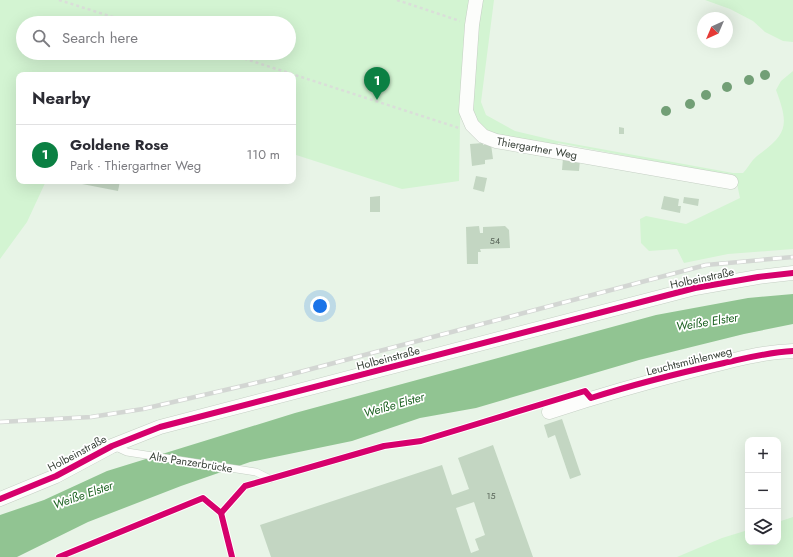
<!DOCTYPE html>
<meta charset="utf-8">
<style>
body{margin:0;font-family:Jost,sans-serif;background:#f2f2f3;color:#2b2b33}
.controls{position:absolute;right:12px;bottom:12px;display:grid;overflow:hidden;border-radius:8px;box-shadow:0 4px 16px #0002}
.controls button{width:36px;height:36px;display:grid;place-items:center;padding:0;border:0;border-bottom:1px solid #e1e1e2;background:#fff;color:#2b2b33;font:20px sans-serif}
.compass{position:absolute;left:697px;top:12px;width:36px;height:36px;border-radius:50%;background:#fff;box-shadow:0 4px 16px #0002;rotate:224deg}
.you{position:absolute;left:320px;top:306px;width:14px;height:14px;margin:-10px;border:3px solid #fff;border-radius:50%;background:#1a73e8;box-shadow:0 0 0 6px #1a73e833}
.badge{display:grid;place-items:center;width:26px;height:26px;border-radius:50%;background:#0b8043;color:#fff;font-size:13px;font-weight:700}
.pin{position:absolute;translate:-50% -33px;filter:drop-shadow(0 1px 2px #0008)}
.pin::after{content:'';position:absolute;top:21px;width:14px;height:12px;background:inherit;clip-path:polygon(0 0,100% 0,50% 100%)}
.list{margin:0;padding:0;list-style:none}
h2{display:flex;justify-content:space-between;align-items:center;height:52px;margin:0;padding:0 16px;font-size:17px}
h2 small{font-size:13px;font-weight:400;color:#7c7c81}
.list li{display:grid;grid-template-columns:26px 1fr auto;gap:12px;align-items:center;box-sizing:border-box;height:60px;padding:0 16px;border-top:1px solid #e1e1e2}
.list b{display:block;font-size:15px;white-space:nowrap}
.list p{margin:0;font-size:13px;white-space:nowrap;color:#7c7c81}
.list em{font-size:13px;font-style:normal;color:#7c7c81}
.icon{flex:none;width:22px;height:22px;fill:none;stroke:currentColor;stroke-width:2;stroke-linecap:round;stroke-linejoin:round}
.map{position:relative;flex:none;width:793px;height:557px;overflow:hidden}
.search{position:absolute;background:#fff;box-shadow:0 4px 16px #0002;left:16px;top:16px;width:280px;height:44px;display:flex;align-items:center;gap:10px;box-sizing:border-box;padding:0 14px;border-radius:22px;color:#7c7c81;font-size:15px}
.panel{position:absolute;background:#fff;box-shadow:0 4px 16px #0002;left:16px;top:72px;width:280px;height:112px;border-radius:8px}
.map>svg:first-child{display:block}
.green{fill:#d3f4d2;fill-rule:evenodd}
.water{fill:#91c492}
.building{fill:#c3d6c2;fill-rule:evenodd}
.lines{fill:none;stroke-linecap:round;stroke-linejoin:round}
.lane-casing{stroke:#c5cfc4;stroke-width:8}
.street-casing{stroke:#c5cfc4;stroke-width:15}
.path{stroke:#daded9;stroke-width:2.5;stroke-dasharray:3 3;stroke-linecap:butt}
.lane{stroke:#fcfdfb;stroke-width:7}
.street{stroke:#fcfdfb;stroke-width:14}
.rail-casing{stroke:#d3d6d3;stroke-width:4.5}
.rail{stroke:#fff;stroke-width:3;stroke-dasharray:9;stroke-linecap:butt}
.cycleway-casing{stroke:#fff;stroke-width:8}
.cycleway{stroke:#d6006c;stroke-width:6}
.tree{fill:#729f76}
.labels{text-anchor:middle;stroke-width:3.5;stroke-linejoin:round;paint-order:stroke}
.number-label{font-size:9px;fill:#596559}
.street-label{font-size:11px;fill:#363f36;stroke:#fff}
.water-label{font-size:12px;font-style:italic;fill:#1e6323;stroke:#fff}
</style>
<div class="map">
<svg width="793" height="557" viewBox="0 0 793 557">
<rect width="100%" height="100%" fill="#e8f4e7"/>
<!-- green -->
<g class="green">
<path d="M0,0H470L466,18L460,124L459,181L402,189L293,154V75H19V181H46L27,222L0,259ZM23,23H289V53H23Z"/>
<path d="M481,0H494L481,102L486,115L515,131L557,141L733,173H743C748,168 751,161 757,156C788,134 789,125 776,90L781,81L793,71V249L728,254L684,263L677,249L649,251L641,243L640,219L646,216L686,224L740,198L736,179L731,176L558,143L557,149L490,135L473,116L471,85Z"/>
<path d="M705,0H793V42L783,41L765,32L753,21L730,9Z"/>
<path d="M793,517V557H677L722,538L748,530V542H778V522Z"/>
</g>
<!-- water -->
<path class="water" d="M793,294V324L744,334L639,360L476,408L420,418L352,441L250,462L181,486L88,522L17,557H0V515L44,500L107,471L295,413L656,315L748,298Z"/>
<!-- building -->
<g class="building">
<path d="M619,127L624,128V134H619Z"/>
<path d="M483,143V145L491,144L493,159L485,160V164L472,166L470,144Z"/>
<path d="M563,158L580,160L579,171L562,170Z"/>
<path d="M476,176L487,178L484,192L473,189Z"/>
<path d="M78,181H120L118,191L77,183Z"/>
<path d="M380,196V212H370V197Z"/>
<path d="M664,196L679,199L678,206H681L680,213L661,209Z"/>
<path d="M684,197L699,199L698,206L683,203Z"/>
<path d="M479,226L480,233H483V227L505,226L509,230L510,248L480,249L481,252H478V264H467L466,227Z"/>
<path d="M562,419L581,475L570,479L555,435L548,438L544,425Z"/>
<path d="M493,445L533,557H271L260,525L442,465L452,495L469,489L458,458ZM474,502L485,535L475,539L479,550L471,553L456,508Z"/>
</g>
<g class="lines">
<defs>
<path id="lane" d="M114,446L127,452L256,472L270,479"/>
<g id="street">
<path d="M476,0L472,25L466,111L472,125L483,136L496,141L731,182"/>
<path d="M549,412C598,396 647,382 698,369C729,361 761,352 793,351"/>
<path d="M0,499L56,476L112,446L160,427L695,288L758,277L793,273"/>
</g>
</defs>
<!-- lane casing -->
<use href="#lane" class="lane-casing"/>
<!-- street casing -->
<use href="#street" class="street-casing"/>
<!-- path -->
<g class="path">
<path d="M59,0L132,23"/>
<path d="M397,0L460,21"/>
<path d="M227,53L459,128"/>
</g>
<!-- lane -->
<use href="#lane" class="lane"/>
<!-- street -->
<use href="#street" class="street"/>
<defs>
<path id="rail" d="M0,422L91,417L143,409L277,378L706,265L793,257"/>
</defs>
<!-- rail casing -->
<use href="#rail" class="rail-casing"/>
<!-- rail -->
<use href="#rail" class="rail"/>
<defs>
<g id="cycleway">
<path d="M0,499L56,476L112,446L160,427L695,288L758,277L793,273"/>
<path d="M221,513L245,486L384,446L421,441L585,391L591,398C635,384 679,373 724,363C747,358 769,352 793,351"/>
<path d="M59,557L203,498L221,513L232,557"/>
</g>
</defs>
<!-- cycleway casing -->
<use href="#cycleway" class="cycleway-casing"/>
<!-- cycleway -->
<use href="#cycleway" class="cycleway"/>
</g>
<!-- trees -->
<g class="tree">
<circle cx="765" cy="75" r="5"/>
<circle cx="749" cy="80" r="5"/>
<circle cx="727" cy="87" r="5"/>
<circle cx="706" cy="95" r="5"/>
<circle cx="690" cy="104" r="5"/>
<circle cx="666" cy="111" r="5"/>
</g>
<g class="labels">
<!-- number labels -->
<g class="number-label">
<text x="495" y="244">54</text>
<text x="491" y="499">15</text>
</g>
<!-- street labels -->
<g class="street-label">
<text transform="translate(537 148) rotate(10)" y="4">Thiergartner Weg</text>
<text transform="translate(702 278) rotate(-12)" y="4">Holbeinstraße</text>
<text transform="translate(388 358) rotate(-15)" y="4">Holbeinstraße</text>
<text transform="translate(689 361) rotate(-14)" y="4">Leuchtsmühlenweg</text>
<text transform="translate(77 453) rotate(-28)" y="4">Holbeinstraße</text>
<text transform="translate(191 462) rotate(9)" y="4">Alte Panzerbrücke</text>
</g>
<!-- water labels -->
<g class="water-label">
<text transform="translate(707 322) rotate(-9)" y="4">Weiße Elster</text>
<text transform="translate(394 405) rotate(-16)" y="4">Weiße Elster</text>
<text transform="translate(83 495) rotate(-19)" y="4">Weiße Elster</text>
</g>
</g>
</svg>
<div class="controls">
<button>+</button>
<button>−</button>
<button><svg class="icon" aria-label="layers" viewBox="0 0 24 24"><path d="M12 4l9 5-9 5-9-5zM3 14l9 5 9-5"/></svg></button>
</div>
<svg class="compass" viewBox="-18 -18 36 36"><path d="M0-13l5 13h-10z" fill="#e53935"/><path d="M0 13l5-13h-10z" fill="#7c7c81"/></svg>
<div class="you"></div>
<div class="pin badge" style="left:377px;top:100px">1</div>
<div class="search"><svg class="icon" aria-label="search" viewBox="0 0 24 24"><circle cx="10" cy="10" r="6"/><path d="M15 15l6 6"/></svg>Search here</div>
<section class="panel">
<h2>Nearby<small></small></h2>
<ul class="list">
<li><span class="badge">1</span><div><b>Goldene Rose</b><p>Park · Thiergartner Weg</p></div><em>110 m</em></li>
</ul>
</section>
</div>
